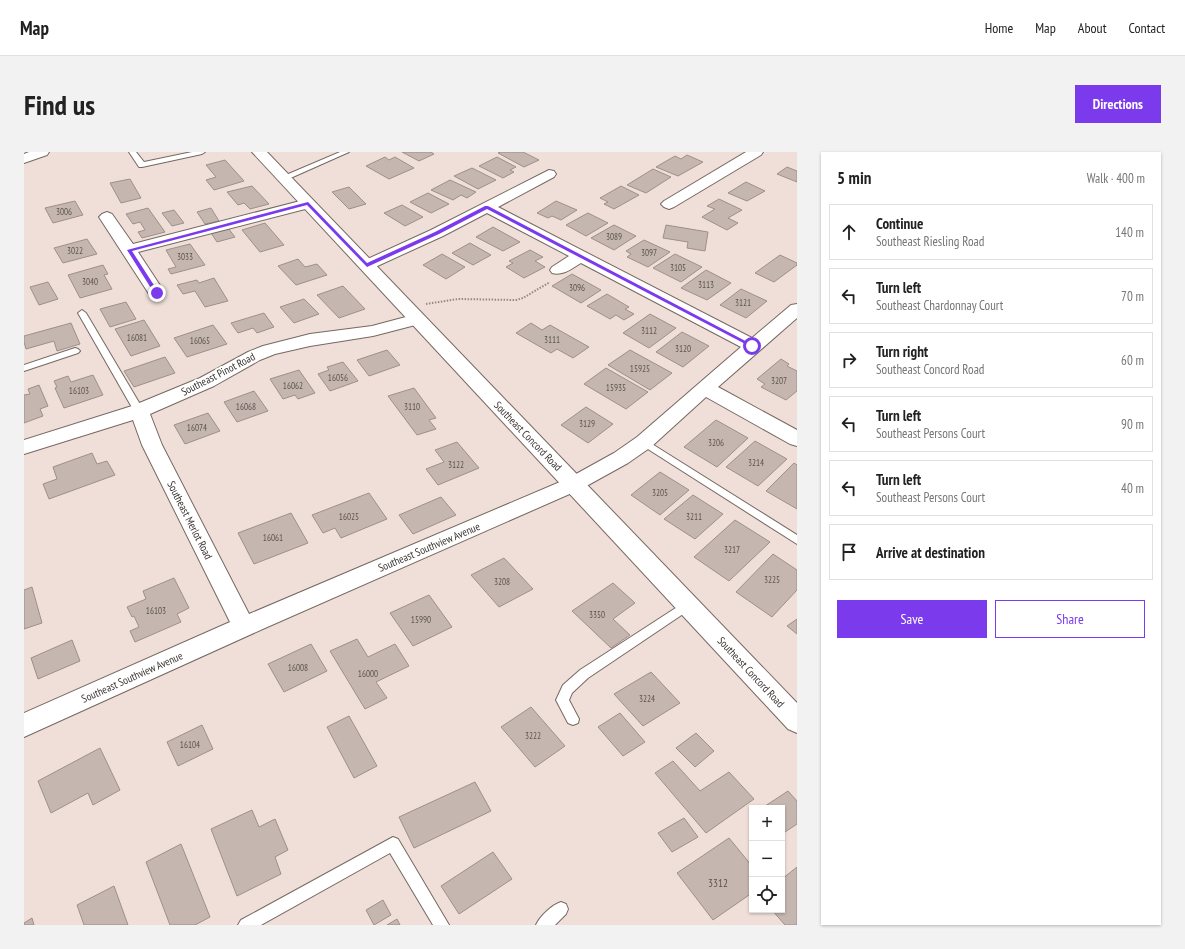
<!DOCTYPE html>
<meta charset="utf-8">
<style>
body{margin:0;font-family:"PT Sans Narrow",sans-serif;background:#f2f2f2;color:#222}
.controls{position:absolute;right:12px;bottom:12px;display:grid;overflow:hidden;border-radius:0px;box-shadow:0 1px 3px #0004}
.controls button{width:36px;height:36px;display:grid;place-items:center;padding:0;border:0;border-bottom:1px solid #e0e0e0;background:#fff;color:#222;font:20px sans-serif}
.stop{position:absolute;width:12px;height:12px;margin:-9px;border:3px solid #7c3aed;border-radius:50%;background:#fff}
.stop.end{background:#7c3aed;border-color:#fff;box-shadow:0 1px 4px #0008}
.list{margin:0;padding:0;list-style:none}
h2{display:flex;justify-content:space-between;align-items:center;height:52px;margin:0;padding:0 16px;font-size:17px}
h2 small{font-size:13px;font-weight:400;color:#767676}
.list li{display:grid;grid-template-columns:26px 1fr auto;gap:12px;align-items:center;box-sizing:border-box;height:56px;margin:0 8px 8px;padding:0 8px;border:1px solid #e0e0e0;border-radius:0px}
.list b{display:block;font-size:15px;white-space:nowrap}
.list p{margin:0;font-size:13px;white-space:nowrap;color:#767676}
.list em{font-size:13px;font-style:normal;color:#767676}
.actions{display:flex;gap:8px;padding:12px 16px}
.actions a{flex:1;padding:9px 0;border:1px solid #7c3aed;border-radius:0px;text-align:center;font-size:14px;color:#7c3aed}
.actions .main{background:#7c3aed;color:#fff}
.icon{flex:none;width:22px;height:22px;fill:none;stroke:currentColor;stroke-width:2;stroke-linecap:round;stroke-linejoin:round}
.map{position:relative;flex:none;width:773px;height:773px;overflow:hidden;border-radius:0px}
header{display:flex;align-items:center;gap:24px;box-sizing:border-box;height:56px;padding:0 20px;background:#fff;border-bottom:1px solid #e0e0e0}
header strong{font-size:19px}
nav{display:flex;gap:22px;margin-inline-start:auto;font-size:14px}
.intro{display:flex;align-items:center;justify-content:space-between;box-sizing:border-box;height:96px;padding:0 24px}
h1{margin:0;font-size:28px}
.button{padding:10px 18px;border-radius:0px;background:#7c3aed;color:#fff;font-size:14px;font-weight:700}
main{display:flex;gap:24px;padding:0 24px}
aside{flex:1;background:#fff;border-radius:0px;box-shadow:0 1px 3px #0004}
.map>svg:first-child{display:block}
.building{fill:#c5b6af;stroke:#9e9089}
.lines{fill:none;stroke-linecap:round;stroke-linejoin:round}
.lane-casing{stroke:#766861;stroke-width:2}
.street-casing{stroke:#766861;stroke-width:2}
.secondary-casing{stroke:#766861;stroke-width:2}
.path{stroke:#948984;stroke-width:2;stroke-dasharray:1.5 1.5;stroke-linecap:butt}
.lane{fill:#fff;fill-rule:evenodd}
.street{fill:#fff;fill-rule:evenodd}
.secondary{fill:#fff;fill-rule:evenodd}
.route{fill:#7c3aed}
.labels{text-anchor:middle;stroke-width:4;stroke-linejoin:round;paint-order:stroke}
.number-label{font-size:9px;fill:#5c5450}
.street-label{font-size:11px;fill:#393330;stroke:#fff}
.near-number-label{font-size:11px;fill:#5c5450}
</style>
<header>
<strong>Map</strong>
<nav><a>Home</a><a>Map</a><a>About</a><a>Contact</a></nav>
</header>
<div class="intro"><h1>Find us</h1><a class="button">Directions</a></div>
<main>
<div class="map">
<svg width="773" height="773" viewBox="0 0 773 773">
<rect width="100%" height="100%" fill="#efdfd8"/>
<!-- building -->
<g class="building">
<path d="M378,0H407L410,2L395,9Z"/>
<path d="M477,0H499L515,8L500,15L474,1Z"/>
<path d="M663,3L679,10L654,24L632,15L651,4L657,7Z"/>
<path d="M361,5L365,8L371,5L390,16L365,27L342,14Z"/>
<path d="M473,5L492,15L486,18L490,20L479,26L455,14Z"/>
<path d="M201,8L220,29L190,38L182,28L192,25L182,13Z"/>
<path d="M763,15L773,19V30L753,22Z"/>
<path d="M448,16L472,28L454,37L430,24Z"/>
<path d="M629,17L647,25L622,41L603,33Z"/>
<path d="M106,27L117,46L97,51L86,31Z"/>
<path d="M426,28L452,40L443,46L437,43L429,48L407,38Z"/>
<path d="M722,30L741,39L723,49L704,41Z"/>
<path d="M228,34L245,52L226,57L220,51L214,53L203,40Z"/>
<path d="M597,34L615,43L590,57L580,52L584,50L576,46Z"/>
<path d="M325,35L342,52L325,57L308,40Z"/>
<path d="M404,41L425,52L407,61L386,50Z"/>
<path d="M695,47L718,58L704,66L714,71L703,78L678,65L691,57L683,54Z"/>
<path d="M51,49L59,63L29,71L21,56Z"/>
<path d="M532,49L553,58L537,68L528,64L524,66L513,61Z"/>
<path d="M378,53L399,65L381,74L360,61Z"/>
<path d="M124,56L141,80L118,86L114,80L121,78L116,70L109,72L102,62Z"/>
<path d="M187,56L195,69L181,72L173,60Z"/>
<path d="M150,58L160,71L148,74L138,61Z"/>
<path d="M564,61L584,71L562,84L542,73Z"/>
<path d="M241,71L260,93L236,100L218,78Z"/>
<path d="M590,73L612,84L590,98L567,86Z"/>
<path d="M642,73L684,80L681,99L663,96L664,90L639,86Z"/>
<path d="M469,75L496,90L479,99L452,85Z"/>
<path d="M204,76L211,85L193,90L187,81Z"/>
<path d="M63,87L73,102L39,111L30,96Z"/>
<path d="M620,88L646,100L624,115L603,105L607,102L602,99Z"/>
<path d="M446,91L467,103L449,113L428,101Z"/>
<path d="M166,92L181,113L147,122L144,117L152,115L142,98Z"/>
<path d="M506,98L519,105L511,109L521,115L500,126L482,115L489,111L485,109Z"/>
<path d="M418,102L441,115L422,127L399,113Z"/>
<path d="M651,102L678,115L657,130L629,116Z"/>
<path d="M756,103L773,111V113L750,130L731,121Z"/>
<path d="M274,107L281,115L293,112L303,123L272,133L254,114Z"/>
<path d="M79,113L84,122L80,123L88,137L56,146L44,123Z"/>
<path d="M682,118L707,131L683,148L657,136Z"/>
<path d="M548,122L577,138L557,151L528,134Z"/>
<path d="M190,126L204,149L181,155L171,139L159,142L153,133L173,128L175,131Z"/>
<path d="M24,130L34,147L15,153L6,135Z"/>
<path d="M319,134L341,157L315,166L293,143Z"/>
<path d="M717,137L743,149L722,166L696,153Z"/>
<path d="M583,142L605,155L601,157L610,162L600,168L592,163L586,167L563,154Z"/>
<path d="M280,147L295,162L270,171L256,155Z"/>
<path d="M102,150L112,167L86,175L76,157Z"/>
<path d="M240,161L250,175L233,181L229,176L214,181L207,171Z"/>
<path d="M626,162L652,176L625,196L599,181Z"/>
<path d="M120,168L136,194L107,204L91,177Z"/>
<path d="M47,171L56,192L33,199L30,189L2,197L0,190V184Z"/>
<path d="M507,171L518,178L526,173L565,195L549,206L533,197L527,201L492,181Z"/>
<path d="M189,173L203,192L163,205L150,186Z"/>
<path d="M658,180L685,194L659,215L632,200Z"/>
<path d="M363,198L376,213L345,224L333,208Z"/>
<path d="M606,198L648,221L626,238L584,213Z"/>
<path d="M141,205L151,221L110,235L100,219Z"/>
<path d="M757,207L765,212L763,214L773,219V239L762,248L737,235L741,232L733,227Z"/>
<path d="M319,210L334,229L306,239L294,222L305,218L303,215Z"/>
<path d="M582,216L624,240L602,257L560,232Z"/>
<path d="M275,218L291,241L274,247L271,243L259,247L246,227Z"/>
<path d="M69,223L79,243L40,256L31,236L33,235L30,229L44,224L47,230Z"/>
<path d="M15,233L24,254L16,257L19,264L0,271V243L6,242L4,237Z"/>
<path d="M390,236L412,266L405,268L412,277L393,283L364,244Z"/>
<path d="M230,239L244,259L213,270L200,250Z"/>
<path d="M562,255L589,272L564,291L537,273Z"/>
<path d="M184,261L196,279L161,292L150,273Z"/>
<path d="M692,268L724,286L693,315L660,295Z"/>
<path d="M731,289L763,307L734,334L702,315Z"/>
<path d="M433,290L455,316L414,333L402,317L420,310L411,298Z"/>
<path d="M68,301L73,312L83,309L91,323L25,347L19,332L33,327L29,315Z"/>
<path d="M770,311L773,313V357L742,339Z"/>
<path d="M636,320L665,338L636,363L607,343Z"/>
<path d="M345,341L363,367L317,386L311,376L299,381L288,363Z"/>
<path d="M669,343L699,362L671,387L640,367Z"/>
<path d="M417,345L432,363L389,382L375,363Z"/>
<path d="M267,361L284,391L230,412L214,381Z"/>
<path d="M711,368L746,390L705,429L670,405Z"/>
<path d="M749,402L773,418V438L748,465L712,440Z"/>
<path d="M480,406L509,437L475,455L447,423Z"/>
<path d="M150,426L165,456L153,462L157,470L111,490L106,479L115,475L110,464L108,465L103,455L122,447L119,439Z"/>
<path d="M589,431L611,451L589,467L606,483L587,496L548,459Z"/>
<path d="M8,435L18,471L0,477V438Z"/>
<path d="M405,443L428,475L389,494L366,461Z"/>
<path d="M773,467V482L763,474Z"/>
<path d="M333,487L344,505L371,492L385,514L352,530L363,546L341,557L306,499Z"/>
<path d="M48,488L56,509L14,527L7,506Z"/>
<path d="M287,492L303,519L260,540L244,512Z"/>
<path d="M627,520L656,551L619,574L590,542Z"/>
<path d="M507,555L541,594L511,615L477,575Z"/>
<path d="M596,561L621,590L599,604L574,575Z"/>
<path d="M325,564L353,614L330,626L303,575Z"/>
<path d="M178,573L189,597L154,614L143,590Z"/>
<path d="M672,581L690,599L671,615L652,596Z"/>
<path d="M76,596L96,638L69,653L64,641L27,661L14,629Z"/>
<path d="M649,609L676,639L705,620L730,647L682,681L631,621Z"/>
<path d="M451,630L467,659L390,696L375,665Z"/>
<path d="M764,639L773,649V672L758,682V656H738Z"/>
<path d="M228,658L235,675L251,667L264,698L251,705L257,722L213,744L187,677Z"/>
<path d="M660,666L674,685L648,700L634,681Z"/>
<path d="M705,686L728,714V741L689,768L653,721Z"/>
<path d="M157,692L186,765L171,773H146L122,710Z"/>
<path d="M469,700L488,727L435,762L417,734Z"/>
<path d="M773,715V773H761L748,758H758V727Z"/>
<path d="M90,734L104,773H60L53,753Z"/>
<path d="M359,748L367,763L350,773L342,758Z"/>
<path d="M8,766L10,773H0V771Z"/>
<path d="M373,767L376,773H363Z"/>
</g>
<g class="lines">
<defs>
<g id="lane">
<path d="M105,0H112L120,10L168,0H181L178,2L118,15H115Z"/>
<path d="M316,0H325L262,28H256L255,26Z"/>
<path d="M58,158L62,161L120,259L118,261H112L110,259L54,161Z"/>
<path d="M51,196L54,197L56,199L54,201L0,219V213Z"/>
<path d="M620,287L773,383V392L616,292L615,290L616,288Z"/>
<path d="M664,448L668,450L670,453L668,456L564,526L548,541L545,548L555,567L554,571L549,573L544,571L532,548L539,533L556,518Z"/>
<path d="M369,685L374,687L425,773H409L366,701L237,773H214L217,768Z"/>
<path d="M537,750L542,752L544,757L542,762L531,773H512C516,764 528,753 537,750Z"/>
</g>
<g id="street">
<path d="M5,0H25L23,3L0,11V2Z"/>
<path d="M722,0H739L737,3L650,55L645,57L640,55L637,52L640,49Z"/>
<path d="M525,18L530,19L532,22L530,25L474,55L728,186L767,153L773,152V166L694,235L773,278V294L766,292L682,245L627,295L604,311L557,337L241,476L0,585V561L206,470L118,293L109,268L0,302V288L108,254L176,226L224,200L239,194L286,182L348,174L393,162L399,163L402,167L399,171L349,184L286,194L251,202L236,208L190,234L126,262L138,293L225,462L543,327L590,301L613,285L717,195L557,111C548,116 540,124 528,121L526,118L528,115L545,104L463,61L419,84L349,116L343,118L337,116L335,113L337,110L407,78Z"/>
<path d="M284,47L289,49L292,52L289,55L114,100L141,141L139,145L133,146L127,145L75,65L78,62L83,60L88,62L109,92Z"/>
</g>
<path id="secondary" d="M228,0H243L773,551V581L764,577Z"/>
</defs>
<!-- lane casing -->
<use href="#lane" class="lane-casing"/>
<!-- street casing -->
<use href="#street" class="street-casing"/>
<!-- secondary casing -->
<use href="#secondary" class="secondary-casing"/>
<!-- path -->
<path class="path" d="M402,152L434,147L492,148L499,146L526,130"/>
<!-- lane -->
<use href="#lane" class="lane"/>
<!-- street -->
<use href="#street" class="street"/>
<!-- secondary -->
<use href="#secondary" class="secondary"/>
</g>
<!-- route -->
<path class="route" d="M284,50L343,111L411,80L461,54H464L731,194L727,195L463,57L415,82L343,115L283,53L108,99L135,141L133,143L130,141L103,98Z"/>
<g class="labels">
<!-- number labels -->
<g class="number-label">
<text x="40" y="63">3006</text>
<text x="590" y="88">3089</text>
<text x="51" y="102">3022</text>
<text x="625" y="104">3097</text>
<text x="161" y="108">3033</text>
<text x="654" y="119">3105</text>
<text x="66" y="133">3040</text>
<text x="682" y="136">3113</text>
<text x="553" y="139">3096</text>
<text x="719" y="154">3121</text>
<text x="625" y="182">3112</text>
<text x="113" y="189">16081</text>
<text x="528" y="191">3111</text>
<text x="176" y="192">16065</text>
<text x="659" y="200">3120</text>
<text x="616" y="220">15925</text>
<text x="314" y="229">16056</text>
<text x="755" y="232">3207</text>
<text x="269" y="237">16062</text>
<text x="592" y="239">15935</text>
<text x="55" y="242">16103</text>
<text x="222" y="258">16068</text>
<text x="388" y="258">3110</text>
<text x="563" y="275">3129</text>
<text x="173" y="279">16074</text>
<text x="692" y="294">3206</text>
<text x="732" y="314">3214</text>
<text x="432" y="316">3122</text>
<text x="636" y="344">3205</text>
<text x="325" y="368">16025</text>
<text x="670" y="368">3211</text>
<text x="249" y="389">16061</text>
<text x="708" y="401">3217</text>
<text x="748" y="431">3225</text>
<text x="478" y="433">3208</text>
<text x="132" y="462">16103</text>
<text x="573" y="466">3350</text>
<text x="397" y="471">15990</text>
<text x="274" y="519">16008</text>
<text x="344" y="525">16000</text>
<text x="623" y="550">3224</text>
<text x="509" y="587">3222</text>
<text x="166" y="596">16104</text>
</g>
<!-- street labels -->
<g class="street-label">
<text transform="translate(194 222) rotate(-27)" y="4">Southeast Pinot Road</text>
<text transform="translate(504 284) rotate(46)" y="4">Southeast Concord Road</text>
<text transform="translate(166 368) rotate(63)" y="4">Southeast Merlot Road</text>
<text transform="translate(405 395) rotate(-23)" y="4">Southeast Southview Avenue</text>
<text transform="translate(727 520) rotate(47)" y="4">Southeast Concord Road</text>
<text transform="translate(108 525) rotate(-24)" y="4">Southeast Southview Avenue</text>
</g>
<!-- near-number labels -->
<g class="near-number-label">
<text x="694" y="735">3312</text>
</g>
</g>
</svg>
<div class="controls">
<button>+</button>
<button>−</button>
<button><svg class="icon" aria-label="locate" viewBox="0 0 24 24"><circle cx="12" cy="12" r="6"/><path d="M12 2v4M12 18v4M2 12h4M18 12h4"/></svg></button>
</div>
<div class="stop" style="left:728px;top:194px"></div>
<div class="stop end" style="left:133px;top:141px"></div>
</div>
<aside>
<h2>5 min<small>Walk · 400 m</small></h2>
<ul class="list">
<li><svg class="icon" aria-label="ahead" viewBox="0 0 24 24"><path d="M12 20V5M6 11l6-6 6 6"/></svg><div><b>Continue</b><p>Southeast Riesling Road</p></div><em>140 m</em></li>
<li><svg class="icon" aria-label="left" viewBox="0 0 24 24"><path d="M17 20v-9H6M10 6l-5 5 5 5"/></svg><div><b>Turn left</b><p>Southeast Chardonnay Court</p></div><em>70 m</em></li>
<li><svg class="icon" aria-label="right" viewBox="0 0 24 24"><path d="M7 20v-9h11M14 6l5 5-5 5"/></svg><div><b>Turn right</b><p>Southeast Concord Road</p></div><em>60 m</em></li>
<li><svg class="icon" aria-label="left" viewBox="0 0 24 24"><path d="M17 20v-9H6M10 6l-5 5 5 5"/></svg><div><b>Turn left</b><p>Southeast Persons Court</p></div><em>90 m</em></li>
<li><svg class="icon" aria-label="left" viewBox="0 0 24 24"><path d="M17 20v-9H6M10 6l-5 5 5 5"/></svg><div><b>Turn left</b><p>Southeast Persons Court</p></div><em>40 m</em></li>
<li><svg class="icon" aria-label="arrive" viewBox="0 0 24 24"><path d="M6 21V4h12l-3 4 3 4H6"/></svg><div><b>Arrive at destination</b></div></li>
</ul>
<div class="actions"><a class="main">Save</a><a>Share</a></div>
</aside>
</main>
